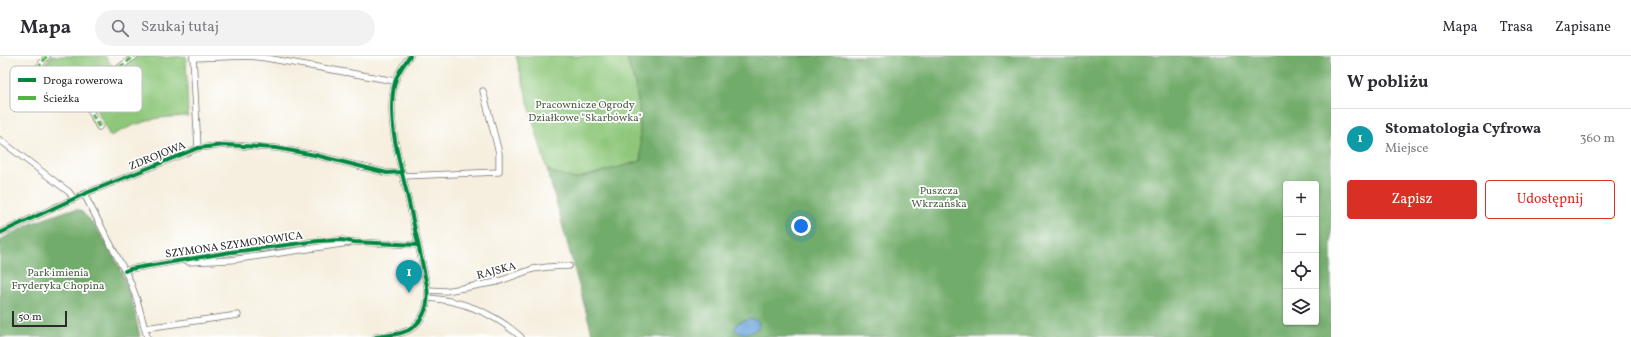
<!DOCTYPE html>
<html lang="pl">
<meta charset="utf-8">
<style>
body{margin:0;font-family:Vollkorn,serif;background:#f2f2f3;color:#2b2b33}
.controls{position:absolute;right:12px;bottom:12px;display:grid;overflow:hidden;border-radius:4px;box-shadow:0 1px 3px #0004}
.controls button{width:36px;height:36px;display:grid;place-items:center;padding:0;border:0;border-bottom:1px solid #e1e1e2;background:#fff;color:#2b2b33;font:20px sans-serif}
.scale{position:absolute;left:12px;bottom:10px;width:55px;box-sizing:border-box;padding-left:4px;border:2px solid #2b2b2b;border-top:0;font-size:11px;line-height:14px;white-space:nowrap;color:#2b2b2b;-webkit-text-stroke:3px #fff;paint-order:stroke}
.you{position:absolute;left:801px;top:170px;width:14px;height:14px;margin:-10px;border:3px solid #fff;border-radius:50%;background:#1a73e8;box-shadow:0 0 0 6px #1a73e833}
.badge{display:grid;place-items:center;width:26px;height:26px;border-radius:50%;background:#d93025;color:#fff;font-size:13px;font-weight:700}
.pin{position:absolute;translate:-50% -33px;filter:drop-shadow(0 1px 2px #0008)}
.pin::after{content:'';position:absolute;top:21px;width:14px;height:12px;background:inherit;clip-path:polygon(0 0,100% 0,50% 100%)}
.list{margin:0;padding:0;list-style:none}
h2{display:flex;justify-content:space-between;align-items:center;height:52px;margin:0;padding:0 16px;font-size:17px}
h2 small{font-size:13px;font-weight:400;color:#7c7c81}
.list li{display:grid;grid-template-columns:26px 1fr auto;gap:12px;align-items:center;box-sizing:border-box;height:60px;padding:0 16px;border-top:1px solid #e1e1e2}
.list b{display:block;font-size:15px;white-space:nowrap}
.list p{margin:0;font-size:13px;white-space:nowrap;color:#7c7c81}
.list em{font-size:13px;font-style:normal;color:#7c7c81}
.actions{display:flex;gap:8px;padding:12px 16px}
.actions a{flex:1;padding:9px 0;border:1px solid #d93025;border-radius:4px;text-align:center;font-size:14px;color:#d93025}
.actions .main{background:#d93025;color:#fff}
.icon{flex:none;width:22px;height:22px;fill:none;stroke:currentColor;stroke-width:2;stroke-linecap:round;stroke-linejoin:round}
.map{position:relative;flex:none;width:1331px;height:281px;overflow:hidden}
header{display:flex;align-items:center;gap:24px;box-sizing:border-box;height:56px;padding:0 20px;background:#fff;border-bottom:1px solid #e1e1e2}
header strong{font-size:19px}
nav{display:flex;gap:22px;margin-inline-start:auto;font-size:14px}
.search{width:280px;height:36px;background:#f2f2f3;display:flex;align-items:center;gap:10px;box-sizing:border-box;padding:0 14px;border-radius:22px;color:#7c7c81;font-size:15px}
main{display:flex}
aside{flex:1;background:#fff}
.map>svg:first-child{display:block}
.green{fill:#8ec77a;stroke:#5c7952}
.forest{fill:#72ac6a;stroke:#4e6c4a;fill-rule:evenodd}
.water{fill:#68a2d8;stroke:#4a6682}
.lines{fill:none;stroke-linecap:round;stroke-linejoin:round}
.street-casing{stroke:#72706a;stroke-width:7}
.street{stroke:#fff;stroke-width:5.5}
.quiet{stroke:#56b246;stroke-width:3;stroke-dasharray:6 3;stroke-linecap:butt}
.cycleway-casing{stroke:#fff;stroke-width:6}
.cycleway{stroke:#00873e;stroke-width:4}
.labels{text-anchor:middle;stroke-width:3.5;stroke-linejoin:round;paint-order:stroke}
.park-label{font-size:11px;fill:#4e6247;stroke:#fff}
.street-label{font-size:11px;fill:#2b2b2b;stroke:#fff}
.key{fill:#fff;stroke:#bfbfbf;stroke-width:1}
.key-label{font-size:11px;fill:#2b2b2b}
</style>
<header>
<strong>Mapa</strong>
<div class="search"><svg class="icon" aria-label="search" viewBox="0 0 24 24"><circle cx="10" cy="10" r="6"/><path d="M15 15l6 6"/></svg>Szukaj tutaj</div>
<nav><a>Mapa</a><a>Trasa</a><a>Zapisane</a></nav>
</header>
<main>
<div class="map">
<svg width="1331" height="281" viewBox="0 0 1331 281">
<rect width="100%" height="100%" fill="#fff"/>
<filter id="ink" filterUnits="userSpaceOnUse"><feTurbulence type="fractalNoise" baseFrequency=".025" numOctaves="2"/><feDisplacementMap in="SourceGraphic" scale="8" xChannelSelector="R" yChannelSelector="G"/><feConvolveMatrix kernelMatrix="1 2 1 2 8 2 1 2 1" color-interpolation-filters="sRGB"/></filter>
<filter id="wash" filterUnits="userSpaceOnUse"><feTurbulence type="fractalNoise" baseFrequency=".012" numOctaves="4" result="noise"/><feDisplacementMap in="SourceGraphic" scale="16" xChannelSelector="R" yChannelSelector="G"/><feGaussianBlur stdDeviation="0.9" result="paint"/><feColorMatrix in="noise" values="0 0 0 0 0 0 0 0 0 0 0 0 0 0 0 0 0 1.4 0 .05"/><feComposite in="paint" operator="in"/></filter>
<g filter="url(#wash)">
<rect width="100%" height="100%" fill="#f6efdf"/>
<!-- green -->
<g class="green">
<path d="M51,0H105L117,16L139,0H158L159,2L186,0L188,60L158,62L134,69L110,80L88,38L55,29L39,17Z"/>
<path d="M516,0H626L635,28L639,50L641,105L575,123L555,117L547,113L535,72Z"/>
</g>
<!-- forest -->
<g class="forest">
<path d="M626,0H1331V281H593L547,113L555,117L575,123L641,105L639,50L635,28ZM1286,128H1316V266H1286Z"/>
<path d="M69,154H80C102,174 121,210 130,239C134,252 137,267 140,281H0V184L30,168Z"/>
</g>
<!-- water -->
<path class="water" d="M750,263L758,265L759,271C753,278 742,279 735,274L737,267Z"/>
</g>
<g filter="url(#ink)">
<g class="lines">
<defs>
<g id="street">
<path d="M193,0L198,92"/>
<path d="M193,2L249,0L266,2L395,25"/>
<path d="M77,30L83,41"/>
<path d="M29,34L25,30L26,28L47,0"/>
<path d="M99,71L83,41L93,31L135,0"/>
<path d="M0,84L69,136L74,143"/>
<path d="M403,120L499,116V97L483,35"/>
<path d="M84,138L130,225L137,244L147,281"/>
<path d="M0,177L84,138L198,92L225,89L276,92L315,99L387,117L402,116"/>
<path d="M189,206L231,204L349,187"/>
<path d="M125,215L130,213L231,196L318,185L341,184L354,186L418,189"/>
<path d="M428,234L446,235L497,226L533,213L548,211L569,210"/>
<path d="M429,242C465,245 494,257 521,281"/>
<path d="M145,272L238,259"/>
<path d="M376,281C385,280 393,279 401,277C422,272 430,250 427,230C421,200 414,169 407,138C399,103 386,62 395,26C397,17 404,8 410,0"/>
</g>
</defs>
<!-- street casing -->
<use href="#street" class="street-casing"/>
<!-- street -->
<use href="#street" class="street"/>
<!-- quiet -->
<g class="quiet">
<path d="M77,30L83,41"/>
<path d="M29,34L25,30L26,28L47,0"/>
<path d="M99,71L83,41L93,31L135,0"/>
</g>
<defs>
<g id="cycleway">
<path d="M0,177L84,138L198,92L225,89L276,92L315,99L387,117L402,116"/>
<path d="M125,215L130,213L231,196L318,185L341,184L354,186L418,189"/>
<path d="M376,281C385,280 393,279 401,277C422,272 430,250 427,230C421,200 414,169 407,138C399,103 386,62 395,26C397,17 404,8 410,0"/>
</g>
</defs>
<!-- cycleway casing -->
<use href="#cycleway" class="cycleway-casing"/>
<!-- cycleway -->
<use href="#cycleway" class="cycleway"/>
</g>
</g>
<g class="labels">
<!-- park labels -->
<g class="park-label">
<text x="585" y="52">Pracownicze Ogrody<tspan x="585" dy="13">Działkowe "Skarbówka"</tspan></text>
<text x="939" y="138">Puszcza<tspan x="939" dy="13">Wkrzańska</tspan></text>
<text x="58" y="220">Park imienia<tspan x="58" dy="13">Fryderyka Chopina</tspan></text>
</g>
<!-- street labels -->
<g class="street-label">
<text transform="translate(157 99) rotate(-22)" y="4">ZDROJOWA</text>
<text transform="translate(234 188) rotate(-8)" y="4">SZYMONA SZYMONOWICA</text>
<text transform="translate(496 214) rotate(-15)" y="4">RAJSKA</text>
</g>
</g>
<!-- legend -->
<rect x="10" y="10" width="132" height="46" rx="6" class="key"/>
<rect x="18" y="22" width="18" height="4" fill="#00873e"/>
<rect x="18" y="40" width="18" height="4" fill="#56b246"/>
<g class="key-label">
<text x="43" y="28">Droga rowerowa</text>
<text x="43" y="46">Ścieżka</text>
</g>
</svg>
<div class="controls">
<button>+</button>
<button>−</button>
<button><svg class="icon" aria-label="locate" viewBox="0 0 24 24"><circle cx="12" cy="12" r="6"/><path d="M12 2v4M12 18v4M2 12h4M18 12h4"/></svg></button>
<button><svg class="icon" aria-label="layers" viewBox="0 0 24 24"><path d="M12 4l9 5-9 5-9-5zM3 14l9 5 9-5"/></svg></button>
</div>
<div class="scale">50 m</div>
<div class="you"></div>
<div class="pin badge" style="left:409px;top:237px;background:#0f9aa8">1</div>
</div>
<aside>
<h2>W pobliżu<small></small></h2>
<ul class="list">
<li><span class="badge" style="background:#0f9aa8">1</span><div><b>Stomatologia Cyfrowa</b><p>Miejsce</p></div><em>360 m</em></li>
</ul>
<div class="actions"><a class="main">Zapisz</a><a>Udostępnij</a></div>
</aside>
</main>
